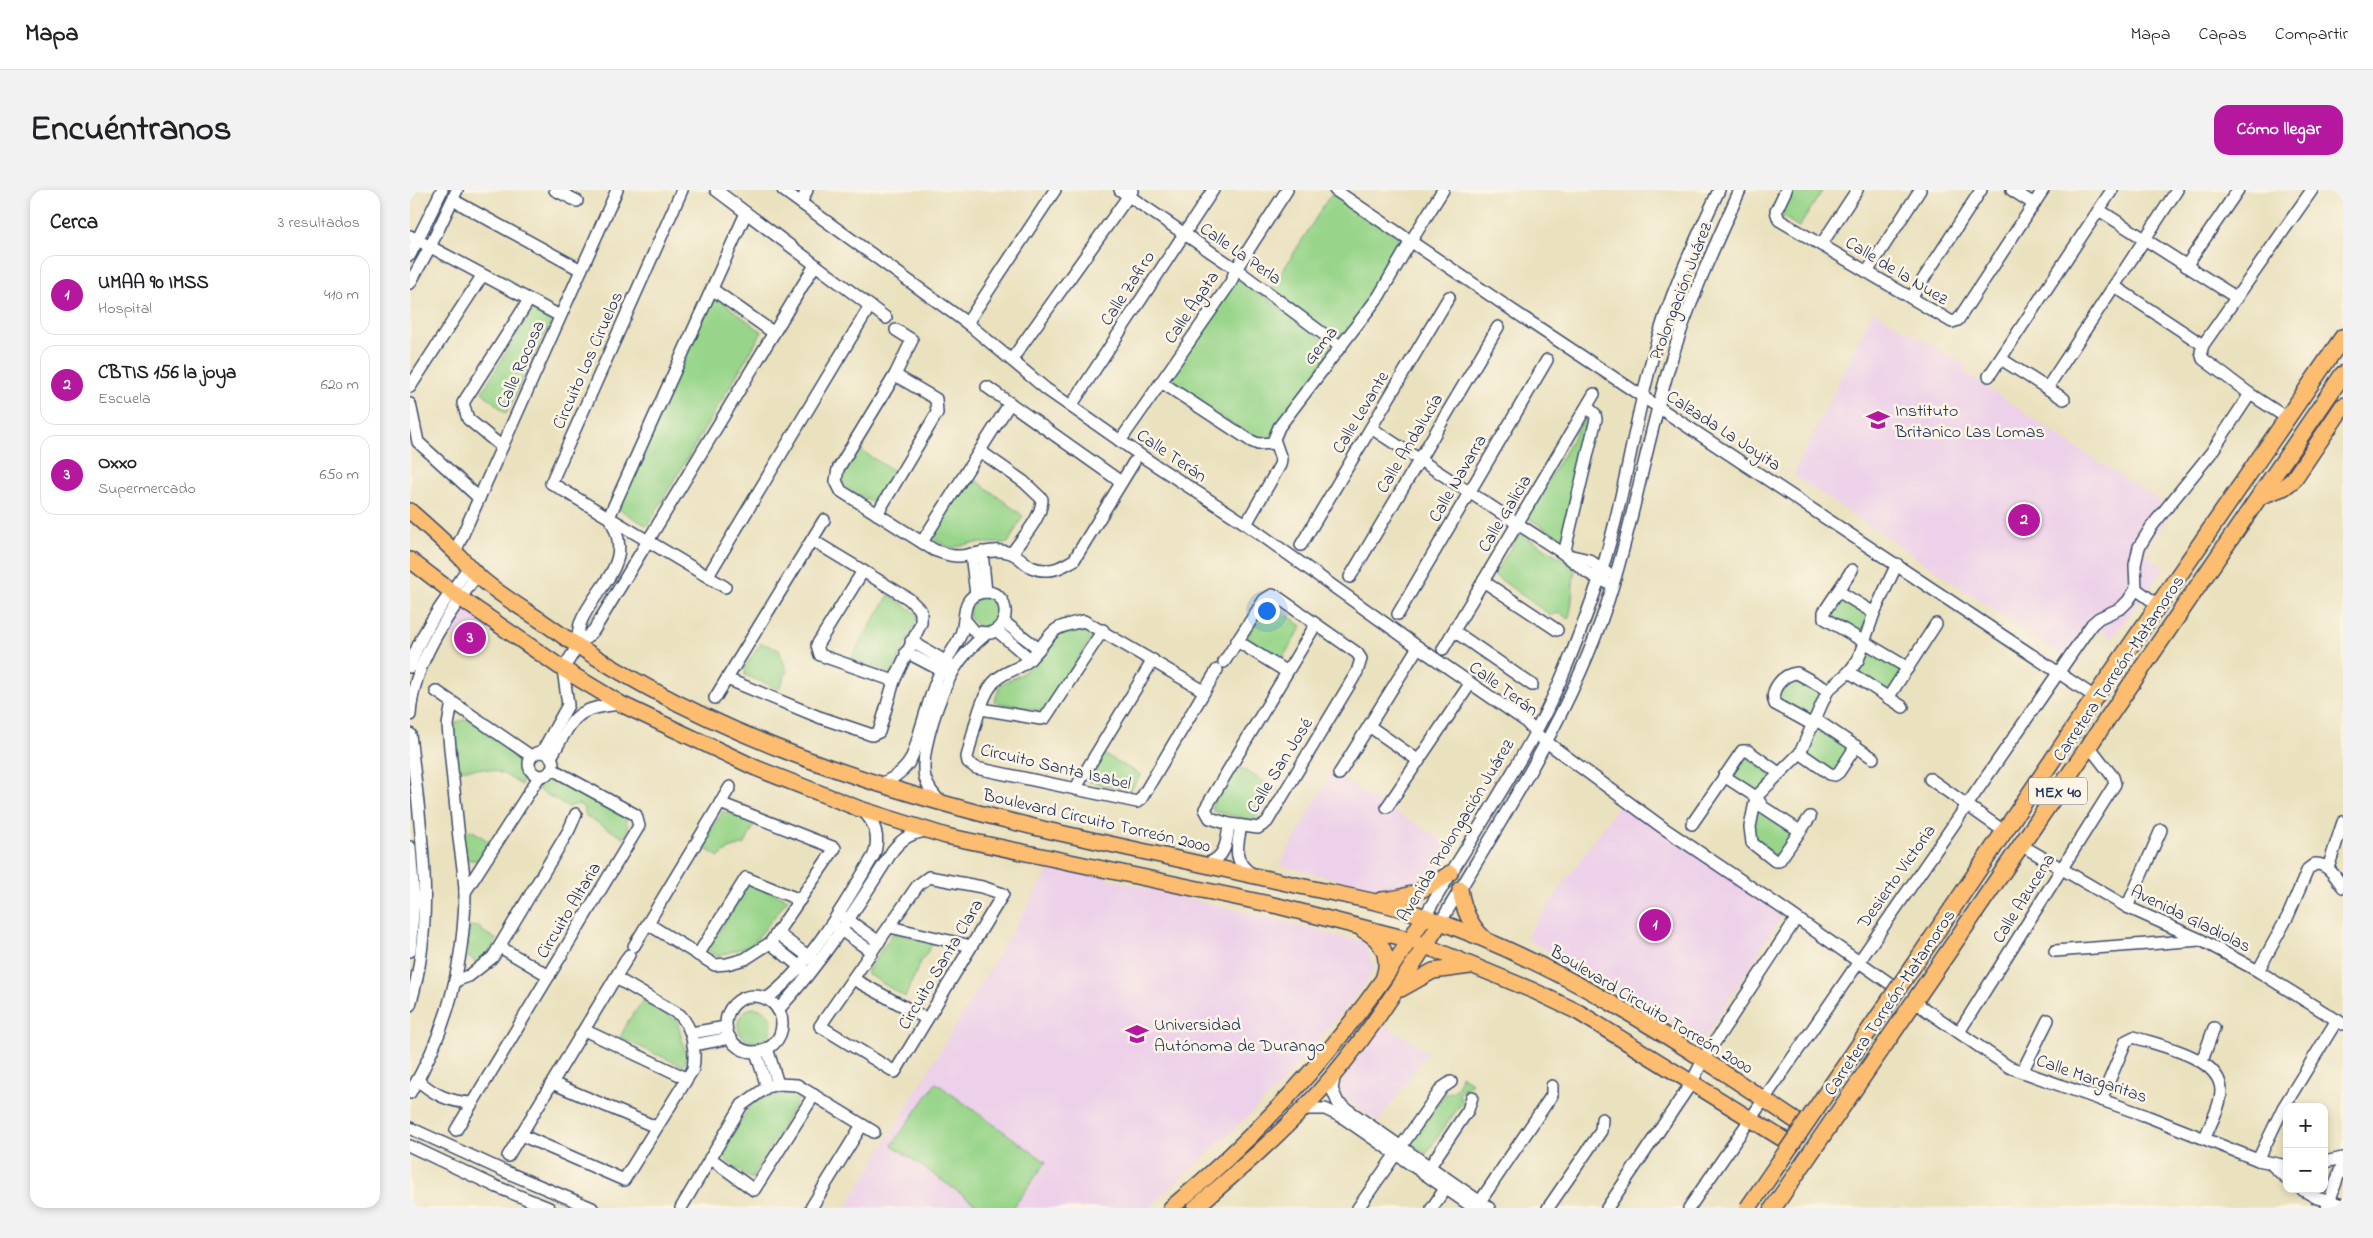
<!DOCTYPE html>
<html lang="es">
<meta charset="utf-8">
<style>
body{margin:0;font-family:"Indie Flower",sans-serif;background:#f2f2f2;color:#202124}
.controls{position:absolute;right:15px;bottom:15px;display:grid;overflow:hidden;border-radius:10px;box-shadow:0 2px 8px #0003}
.controls button{width:45px;height:45px;display:grid;place-items:center;padding:0;border:0;border-bottom:1px solid #e0e0e0;background:#fff;color:#202124;font:25px sans-serif}
.you{position:absolute;left:856px;top:420px;width:18px;height:18px;margin:-12px;border:4px solid #fff;border-radius:50%;background:#1a73e8;box-shadow:0 0 0 8px #1a73e833}
.badge{display:grid;place-items:center;width:32px;height:32px;border-radius:50%;background:#b5179e;color:#fff;font-size:16px;font-weight:700}
.pin{position:absolute;translate:-50% -50%;border:2px solid #fff;box-shadow:0 1px 5px #0006}
.list{margin:0;padding:0;list-style:none}
h2{display:flex;justify-content:space-between;align-items:center;height:65px;margin:0;padding:0 20px;font-size:21px}
h2 small{font-size:16px;font-weight:400;color:#757577}
.list li{display:grid;grid-template-columns:32px 1fr auto;gap:15px;align-items:center;box-sizing:border-box;height:80px;margin:0 10px 10px;padding:0 10px;border:1px solid #e0e0e0;border-radius:15px}
.list b{display:block;font-size:19px;white-space:nowrap}
.list p{margin:0;font-size:16px;white-space:nowrap;color:#757577}
.list em{font-size:16px;font-style:normal;color:#757577}
.map{position:relative;flex:none;width:1933px;height:1018px;overflow:hidden;border-radius:15px}
header{display:flex;align-items:center;gap:30px;box-sizing:border-box;height:70px;padding:0 25px;background:#fff;border-bottom:1px solid #e0e0e0}
header strong{font-size:24px}
nav{display:flex;gap:28px;margin-inline-start:auto;font-size:18px}
.intro{display:flex;align-items:center;justify-content:space-between;box-sizing:border-box;height:120px;padding:0 30px}
h1{margin:0;font-size:35px}
.button{padding:12px 22px;border-radius:15px;background:#b5179e;color:#fff;font-size:18px;font-weight:700}
main{display:flex;gap:30px;padding:0 30px}
aside{flex:1;background:#fff;border-radius:15px;box-shadow:0 2px 8px #0003}
.map>svg:first-child{display:block}
.built{fill:#edd0e9}
.green{fill:#98d58a;stroke:#5a8274}
.lines{fill:none;stroke-linecap:round;stroke-linejoin:round}
.minor-casing{stroke:#3a4a6c;stroke-width:14}
.major-casing{stroke:#3a4a6c;stroke-width:18}
.highway-casing{stroke:#3a4a6c;stroke-width:19}
.minor{stroke:#fff;stroke-width:11}
.major{stroke:#fcbd6f;stroke-width:15}
.highway{stroke:#fcbd6f;stroke-width:16}
.highway-bridge-casing{stroke:#3a4a6c;stroke-width:19;stroke-linecap:butt}
.highway-bridge{stroke:#fcbd6f;stroke-width:16}
.labels{text-anchor:middle;stroke-width:5;stroke-linejoin:round;paint-order:stroke}
.shield{fill:#fcf5e5;stroke:#5e6a86;stroke-width:1}
.shield-label{font-size:16px;font-weight:bold;fill:#1b2f5e}
.street-label{font-size:18px;fill:#1b2f5e;stroke:#fcf5e5}
.poi-label{font-size:18px;fill:#1b2f5e;stroke:#fcf5e5;text-anchor:start}
</style>
<header>
<strong>Mapa</strong>
<nav><a>Mapa</a><a>Capas</a><a>Compartir</a></nav>
</header>
<div class="intro"><h1>Encuéntranos</h1><a class="button">Cómo llegar</a></div>
<main>
<aside>
<h2>Cerca<small>3 resultados</small></h2>
<ul class="list">
<li><span class="badge">1</span><div><b>UMAA 90 IMSS</b><p>Hospital</p></div><em>410 m</em></li>
<li><span class="badge">2</span><div><b>CBTIS 156 la joya</b><p>Escuela</p></div><em>620 m</em></li>
<li><span class="badge">3</span><div><b>Oxxo</b><p>Supermercado</p></div><em>650 m</em></li>
</ul>
</aside>
<div class="map">
<svg width="1933" height="1018" viewBox="0 0 1933 1018">
<rect width="100%" height="100%" fill="#fcf5e5"/>
<filter id="ink" filterUnits="userSpaceOnUse"><feTurbulence type="fractalNoise" baseFrequency=".02" numOctaves="2"/><feDisplacementMap in="SourceGraphic" scale="10" xChannelSelector="R" yChannelSelector="G"/><feConvolveMatrix kernelMatrix="1 2 1 2 8 2 1 2 1" color-interpolation-filters="sRGB"/></filter>
<filter id="wash" filterUnits="userSpaceOnUse"><feTurbulence type="fractalNoise" baseFrequency=".0096" numOctaves="4" result="noise"/><feDisplacementMap in="SourceGraphic" scale="20" xChannelSelector="R" yChannelSelector="G"/><feGaussianBlur stdDeviation="1.12" result="paint"/><feColorMatrix in="noise" values="0 0 0 0 0 0 0 0 0 0 0 0 0 0 0 0 0 1.4 0 .05"/><feComposite in="paint" operator="in"/></filter>
<g filter="url(#wash)">
<rect width="100%" height="100%" fill="#eae1be"/>
<!-- built -->
<g class="built">
<path d="M1463,121L1557,176L1554,182L1659,253L1764,320L1733,362L1754,378L1702,448L1684,436L1659,471L1466,340L1517,247L1465,340L1383,285Z"/>
<path d="M52,414L84,437L66,463L36,441Z"/>
<path d="M921,583L1044,657L1035,671L1021,685L983,699L970,700L870,675Z"/>
<path d="M1210,613L1374,722L1293,850L1115,748Z"/>
<path d="M642,675L955,752L964,779L958,790L869,897L739,1018H436Z"/>
<path d="M974,834L1018,862L969,932L939,911L931,904L930,898L932,889Z"/>
</g>
<!-- green -->
<g class="green">
<path d="M1378,0H1413L1389,37L1370,25Z"/>
<path d="M921,4L996,52L967,105L931,153L860,101Z"/>
<path d="M827,87L923,157L859,249L848,250L755,192Z"/>
<path d="M303,105L352,142L237,336L209,319Z"/>
<path d="M122,120L141,132L96,224L72,202Z"/>
<path d="M1175,227L1179,229L1153,350L1117,327Z"/>
<path d="M447,258L485,282L465,314C427,293 424,297 447,258Z"/>
<path d="M559,285L613,326L598,353H562L540,358L521,348Z"/>
<path d="M1110,343L1159,373L1165,380C1161,398 1164,414 1158,429L1150,423L1140,425L1084,385Z"/>
<path d="M1428,403L1462,424L1454,450L1415,422Z"/>
<path d="M479,405L506,423L508,427L483,481L478,483L441,468Z"/>
<path d="M569,408H582L591,416L587,436L570,440L559,426L560,417Z"/>
<path d="M860,412L892,436L872,469L835,448Z"/>
<path d="M674,435L683,445L640,512L632,521L584,512L591,494L610,485L624,474L645,445Z"/>
<path d="M351,453L369,460L377,481L369,499L335,485V477Z"/>
<path d="M1456,455L1496,478L1478,506L1441,482Z"/>
<path d="M1381,485L1416,500L1402,533L1367,514V500Z"/>
<path d="M57,529C81,544 123,561 111,595C88,578 75,577 46,580L43,538L47,532Z"/>
<path d="M1406,532L1444,557L1424,583L1392,563Z"/>
<path d="M692,563L731,585L720,601L677,591Z"/>
<path d="M1331,563L1366,583L1346,605L1316,586Z"/>
<path d="M825,575L867,599L844,631L803,621L802,615Z"/>
<path d="M141,588L149,589L214,624L218,638L214,648L176,626L174,618L169,614L158,617L127,599L130,594Z"/>
<path d="M1345,618L1388,642L1370,668L1343,649Z"/>
<path d="M313,621L345,633L335,654L319,659L309,667L291,656Z"/>
<path d="M63,641L81,653L69,670H60L54,666L51,642Z"/>
<path d="M339,693L378,709L342,755L308,766L297,760Z"/>
<path d="M69,736L72,741L87,750L75,768L66,772L57,766L59,737Z"/>
<path d="M483,743L524,752L511,771L495,807L456,783Z"/>
<path d="M234,810L267,831L277,867L273,876L210,848L218,831Z"/>
<circle cx="345" cy="835" r="17"/>
<path d="M1051,885L1062,893L1049,904L1052,912L1016,964L1000,954L1036,903C1047,903 1049,895 1051,885Z"/>
<path d="M526,893L636,972L603,1018H571L482,955Z"/>
<path d="M383,900L391,905L341,989L310,966L343,911Z"/>
</g>
</g>
<g filter="url(#ink)">
<g class="lines">
<defs>
<g id="minor">
<path d="M145,0L167,11"/>
<path d="M272,0L141,293L315,397"/>
<path d="M306,0L476,128"/>
<path d="M373,0L557,133L636,199L736,269L836,334L1008,457L1114,530L1131,548L1252,637L1375,720L1482,795"/>
<path d="M710,0L826,79L931,157"/>
<path d="M925,0L1102,120L1685,507"/>
<path d="M1376,0L1366,21L1369,30L1542,132L1548,130L1633,0"/>
<path d="M1602,0L1624,14"/>
<path d="M43,10L171,80"/>
<path d="M391,13L397,0"/>
<path d="M1689,20L1827,108"/>
<path d="M0,46L150,126"/>
<path d="M1411,55L1447,0"/>
<path d="M0,65L32,0"/>
<path d="M1776,76L1828,0"/>
<path d="M1457,82L1510,0"/>
<path d="M0,93L20,57L47,0"/>
<path d="M1704,96L1793,155"/>
<path d="M302,99L364,143"/>
<path d="M1501,108L1571,0"/>
<path d="M557,133L645,0"/>
<path d="M486,140L502,150L485,185L428,279L426,291L431,301L524,360C533,363 541,367 550,366C567,365 584,357 601,363C614,368 616,380 635,380C646,381 654,375 664,370L724,272"/>
<path d="M602,169L722,1"/>
<path d="M1591,169L1654,209"/>
<path d="M1579,186L1702,0"/>
<path d="M751,192L841,251L848,254L864,253"/>
<path d="M0,197L72,86"/>
<path d="M577,197L711,292"/>
<path d="M1637,198L1767,0"/>
<path d="M0,214L8,252L69,308"/>
<path d="M661,216L803,0"/>
<path d="M1877,228L1840,204L1793,169L1791,162L1793,155L1902,0"/>
<path d="M961,238L1154,364L1178,383L1195,392"/>
<path d="M710,251L821,92L826,79L877,0"/>
<path d="M92,257L58,229L53,213L119,110"/>
<path d="M570,261L614,292L632,309C632,328 612,348 602,363"/>
<path d="M467,324L527,223L526,209L485,185"/>
<path d="M836,334L870,275L871,269L864,249L869,237L969,106L1001,51L1033,0"/>
<path d="M512,352L600,213"/>
<path d="M891,355L1039,107"/>
<path d="M45,362L207,0"/>
<path d="M572,362L576,402"/>
<path d="M561,364L566,404"/>
<path d="M1154,364L1186,229L1185,224L1177,217"/>
<path d="M1158,365L1179,370L1197,383"/>
<path d="M1442,380L1414,422V428L1498,478"/>
<path d="M453,381L407,455L410,465L484,491"/>
<path d="M298,386L460,116"/>
<path d="M940,387L1088,137"/>
<path d="M1073,391L1147,440"/>
<path d="M1726,399L1748,415"/>
<path d="M1428,401L1464,423"/>
<path d="M988,424L1137,170"/>
<path d="M594,432L629,459"/>
<path d="M586,440L620,469"/>
<path d="M1044,441L1122,495"/>
<path d="M501,451L540,474"/>
<path d="M827,451L877,482"/>
<path d="M167,457C168,450 168,441 170,434C185,395 228,374 199,327L336,23"/>
<path d="M1033,459L1184,204"/>
<path d="M496,462L538,484"/>
<path d="M814,472L854,410L862,405L866,406L947,463L951,469L947,482L857,632L848,638L819,634L800,628L795,619L906,434"/>
<path d="M0,477C11,440 37,408 59,377"/>
<path d="M1439,482L1493,517"/>
<path d="M317,489L409,527L462,545L469,542L484,491L511,433V421L499,409L402,350"/>
<path d="M26,501L121,566"/>
<path d="M794,501L674,431C635,438 645,444 620,469C611,479 597,480 587,489C570,503 563,546 557,567L558,572L566,578L727,612L731,609L807,480"/>
<path d="M305,508L414,330"/>
<path d="M1478,508L1526,434"/>
<path d="M571,519L631,529L635,528L693,440"/>
<path d="M0,525C3,473 37,426 67,385"/>
<path d="M1405,529L1463,568"/>
<path d="M1403,535L1365,514C1359,500 1373,484 1387,483L1418,500"/>
<path d="M959,536L1009,571"/>
<path d="M0,544C10,636 27,725 0,815"/>
<circle cx="131" cy="574" r="12"/>
<path d="M132,562L158,515L153,479L167,457L184,440L405,75"/>
<path d="M1390,563L1420,584L1425,585L1429,582L1446,556"/>
<path d="M141,567C164,528 163,518 211,514"/>
<path d="M929,584L1008,457"/>
<path d="M1314,586L1346,607L1353,617L1390,641"/>
<path d="M1520,589L1595,642"/>
<path d="M467,595C479,591 490,585 498,574C505,564 507,550 511,538C518,516 524,491 536,471C541,462 547,454 551,444C557,430 550,408 570,403C595,396 606,431 581,443L565,442L555,430"/>
<path d="M665,599L743,470"/>
<path d="M532,613C524,606 518,598 515,588C509,561 531,502 545,478C553,465 564,454 576,444"/>
<path d="M977,617L1060,494"/>
<path d="M1400,627L1369,671H1365L1342,653L1340,637L1346,607L1390,563L1418,500L1439,482L1448,470L1464,423L1487,374"/>
<path d="M1282,634L1332,561H1338L1369,583"/>
<path d="M831,636C827,656 822,672 842,684"/>
<path d="M1611,655L1717,717L1791,750L1848,781L1933,834"/>
<path d="M0,657L4,710L0,761"/>
<path d="M796,674C816,668 817,652 819,634"/>
<path d="M1918,678L1933,632"/>
<path d="M519,687L572,697L593,704L485,882L410,836L508,695Z"/>
<path d="M55,702L129,587"/>
<path d="M1717,717L1751,640"/>
<path d="M1015,726C1051,665 1091,605 1125,543C1149,499 1167,451 1184,404C1211,328 1221,247 1242,169C1257,110 1283,55 1309,0"/>
<path d="M434,727L469,752"/>
<path d="M1030,733C1094,625 1167,516 1203,395C1225,322 1238,247 1260,174C1278,114 1304,57 1330,0"/>
<path d="M238,734L305,775L317,774L335,769L360,753L425,658L310,613"/>
<path d="M425,736L462,762"/>
<path d="M480,737L561,756"/>
<path d="M367,743L402,769"/>
<path d="M360,753L394,780"/>
<path d="M224,756L320,597"/>
<path d="M90,757L139,786"/>
<path d="M1645,761L1790,750"/>
<path d="M288,765L336,688L390,710"/>
<path d="M1848,781L1878,726L1898,679L1905,674C1918,673 1926,688 1933,697"/>
<path d="M443,789L517,829"/>
<path d="M45,791L59,786L83,767L159,640L166,624"/>
<circle cx="344" cy="834" r="28"/>
<path d="M356,809C397,780 438,709 464,665C470,647 465,632 452,620"/>
<path d="M1503,811L1599,877L1734,925L1848,970L1877,976"/>
<path d="M368,820C413,771 448,716 483,660C493,648 501,643 517,641"/>
<path d="M174,840L276,888"/>
<path d="M1549,842L1705,594L1703,587L1679,556"/>
<path d="M281,843L316,837"/>
<path d="M283,855L320,848"/>
<path d="M357,858L368,894"/>
<path d="M346,862L357,897"/>
<path d="M1792,871L1804,838"/>
<path d="M1612,882L1638,830"/>
<path d="M925,884L922,899L928,913L1079,1018"/>
<path d="M8,890C24,905 40,912 62,913"/>
<path d="M142,893L246,937"/>
<path d="M0,903C36,843 54,774 55,704C55,686 51,666 49,648C45,610 41,573 38,535L42,512"/>
<path d="M1691,910L1716,851L1724,847C1750,856 1811,867 1811,901C1811,916 1800,934 1795,948"/>
<path d="M893,919H915L932,927L1064,1018"/>
<path d="M0,938L94,981L182,1018"/>
<path d="M46,940L229,636L226,625L142,579"/>
<path d="M111,945L214,990L283,879C286,860 283,839 270,825L206,788"/>
<path d="M0,956L87,997L139,1018"/>
<path d="M98,966L219,765"/>
<path d="M300,968L344,1000L404,905"/>
<path d="M1848,970L1873,918L1927,830"/>
<path d="M1914,972L1933,968"/>
<path d="M1862,975L1877,989"/>
<path d="M1016,982L1058,920L1062,907"/>
<path d="M1891,999L1907,1008L1933,1015"/>
<path d="M1067,1016L1142,905V896"/>
<path d="M271,1018L332,915L357,897L368,894L387,895L464,942"/>
<path d="M401,1018L452,935"/>
<path d="M948,1018L1032,898L1041,892"/>
<path d="M1022,1018L1039,993"/>
<path d="M1138,1018L1191,941L1192,929"/>
<path d="M1197,1018L1282,892L1293,870L1386,729"/>
<path d="M1279,1018L1682,434L1689,428L1711,418L1718,411L1726,399L1725,375L1729,357L1742,336L1801,263L1840,204"/>
<path d="M1917,1018L1933,972"/>
</g>
<g id="major">
<path d="M0,321C17,336 35,352 51,368C56,373 61,380 67,385C85,402 109,416 130,430C281,539 461,599 641,641C724,660 807,677 890,696C931,705 971,711 1010,725C1148,771 1269,852 1389,933"/>
<path d="M0,370L50,408L153,479L211,514L346,578L450,619L536,646L868,716L1001,750L1124,801L1168,822L1376,951"/>
<path d="M1050,699C1053,719 1060,736 1075,749"/>
<path d="M971,710C998,708 1018,699 1040,683"/>
<path d="M953,740C971,749 981,766 974,786"/>
<path d="M991,799L1023,781L1060,776"/>
<path d="M761,1018C863,933 945,839 1015,726"/>
<path d="M785,1018C828,981 870,945 908,903C955,851 992,791 1030,733"/>
</g>
<g id="highway">
<path d="M1850,306L1874,297L1883,290L1933,216"/>
<path d="M1542,719L1685,507L1933,147"/>
<path d="M1363,1018L1933,184"/>
</g>
</defs>
<!-- minor casing -->
<use href="#minor" class="minor-casing"/>
<!-- major casing -->
<use href="#major" class="major-casing"/>
<!-- highway casing -->
<use href="#highway" class="highway-casing"/>
<!-- minor -->
<use href="#minor" class="minor"/>
<!-- major -->
<use href="#major" class="major"/>
<!-- highway -->
<use href="#highway" class="highway"/>
<defs>
<path id="highway-bridge" d="M1338,1018L1542,719"/>
</defs>
<!-- highway-bridge casing -->
<use href="#highway-bridge" class="highway-bridge-casing"/>
<!-- highway-bridge -->
<use href="#highway-bridge" class="highway-bridge"/>
</g>
</g>
<!-- icons -->
<defs>
<symbol id="school-bare" viewBox="-9 -9 18 18"><path d="M0-5L7-2L0 1L-7-2ZM-4 1L0 2.5L4 1V4Q0 6-4 4Z" fill="#b5179e" stroke="#fcf5e5" stroke-width="2.5" paint-order="stroke"/></symbol>
<symbol id="university-bare" viewBox="-9 -9 18 18"><path d="M0-5L7-2L0 1L-7-2ZM-4 1L0 2.5L4 1V4Q0 6-4 4Z" fill="#b5179e" stroke="#fcf5e5" stroke-width="2.5" paint-order="stroke"/></symbol>
</defs>
<g fill-rule="evenodd">
<use href="#school-bare" x="1452" y="214" width="32" height="32"/>
<use href="#university-bare" x="711" y="828" width="32" height="32"/>
</g>
<g class="labels">
<!-- shield labels -->
<rect class="shield" x="1619" y="587.5" width="58" height="27" rx="4"/>
<g class="shield-label">
<text x="1648" y="607">MEX 40</text>
</g>
<!-- street labels -->
<g class="street-label">
<text transform="translate(831 63) rotate(35)" y="6">Calle La Perla</text>
<text transform="translate(1487 80) rotate(31)" y="6">Calle de la Nuez</text>
<text transform="translate(717 98) rotate(-57)" y="6">Calle Zafiro</text>
<text transform="translate(1270 101) rotate(-69)" y="6">Prolongación Juárez</text>
<text transform="translate(781 117) rotate(-56)" y="6">Calle Ágata</text>
<text transform="translate(910 155) rotate(-52)" y="6">Gema</text>
<text transform="translate(177 170) rotate(-66)" y="6">Circuito Los Ciruelos</text>
<text transform="translate(110 174) rotate(-66)" y="6">Calle Rocosa</text>
<text transform="translate(950 222) rotate(-59)" y="6">Calle Levante</text>
<text transform="translate(1314 240) rotate(33)" y="6">Calzada La Joyita</text>
<text transform="translate(999 253) rotate(-59)" y="6">Calle Andalucía</text>
<text transform="translate(762 265) rotate(34)" y="6">Calle Terán</text>
<text transform="translate(1047 288) rotate(-60)" y="6">Calle Navarra</text>
<text transform="translate(1094 323) rotate(-59)" y="6">Calle Galicia</text>
<text transform="translate(1708 478) rotate(-56)" y="6">Carretera Torreón-Matamoros</text>
<text transform="translate(1094 498) rotate(36)" y="6">Calle Terán</text>
<text transform="translate(869 575) rotate(-58)" y="6">Calle San José</text>
<text transform="translate(646 576) rotate(13)" y="6">Circuito Santa Isabel</text>
<text transform="translate(687 630) rotate(13)" y="6">Boulevard Circuito Torreón 2000</text>
<text transform="translate(1045 640) rotate(-59)" y="6">Avenida Prolongación Juárez</text>
<text transform="translate(1486 686) rotate(-55)" y="6">Desierto Victoria</text>
<text transform="translate(1613 708) rotate(-58)" y="6">Calle Azucena</text>
<text transform="translate(158 720) rotate(-59)" y="6">Circuito Altaria</text>
<text transform="translate(1781 728) rotate(26)" y="6">Avenida Gladiolas</text>
<text transform="translate(530 774) rotate(-59)" y="6">Circuito Santa Clara</text>
<text transform="translate(1479 812) rotate(-56)" y="6">Carretera Torreón-Matamoros</text>
<text transform="translate(1242 819) rotate(31)" y="6">Boulevard Circuito Torreón 2000</text>
<text transform="translate(1682 888) rotate(19)" y="6">Calle Margaritas</text>
</g>
<!-- poi labels -->
<g class="poi-label">
<text x="1485" y="226">Instituto<tspan x="1485" dy="21">Britanico Las Lomas</tspan></text>
<text x="744" y="840">Universidad<tspan x="744" dy="21">Autónoma de Durango</tspan></text>
</g>
</g>
</svg>
<div class="controls">
<button>+</button>
<button>−</button>
</div>
<div class="you"></div>
<div class="pin badge" style="left:1245px;top:735px">1</div>
<div class="pin badge" style="left:1614px;top:330px">2</div>
<div class="pin badge" style="left:60px;top:448px">3</div>
</div>
</main>
